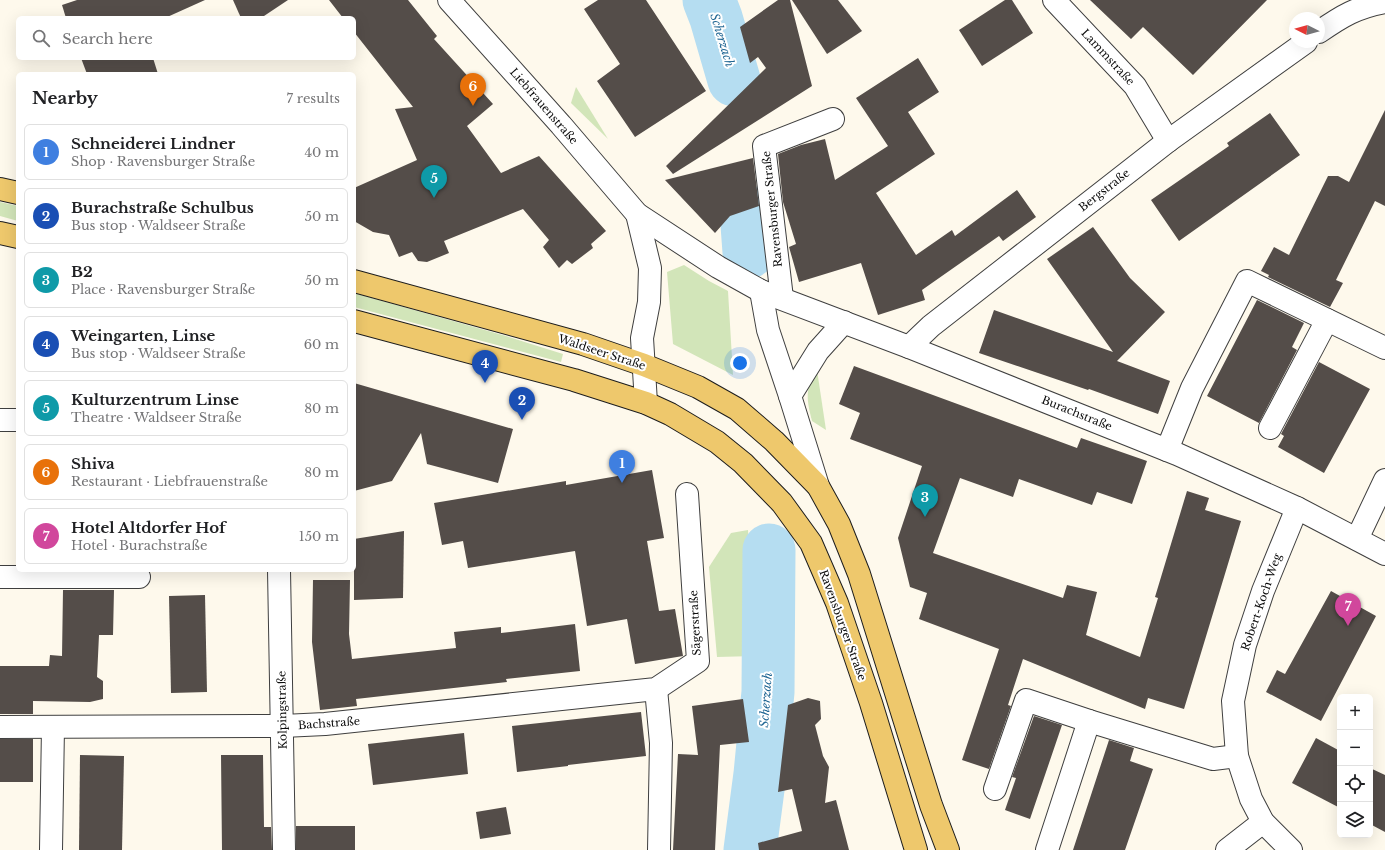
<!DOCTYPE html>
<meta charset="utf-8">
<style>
body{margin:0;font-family:"Libre Baskerville",serif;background:#f2f2f2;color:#202124}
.controls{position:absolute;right:12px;bottom:12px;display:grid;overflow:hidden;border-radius:6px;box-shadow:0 4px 16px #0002}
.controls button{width:36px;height:36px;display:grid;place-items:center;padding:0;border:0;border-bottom:1px solid #e0e0e0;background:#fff;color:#202124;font:20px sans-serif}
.compass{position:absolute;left:1289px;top:12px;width:36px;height:36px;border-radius:50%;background:#fff;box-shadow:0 4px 16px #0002;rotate:276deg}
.you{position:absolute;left:740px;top:363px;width:14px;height:14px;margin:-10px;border:3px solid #fff;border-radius:50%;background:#1a73e8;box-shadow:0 0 0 6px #1a73e833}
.badge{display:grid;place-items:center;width:26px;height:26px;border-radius:50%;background:#b02f3b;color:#fff;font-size:13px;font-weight:700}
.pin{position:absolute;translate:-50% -33px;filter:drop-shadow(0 1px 2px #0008)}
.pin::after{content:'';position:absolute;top:21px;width:14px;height:12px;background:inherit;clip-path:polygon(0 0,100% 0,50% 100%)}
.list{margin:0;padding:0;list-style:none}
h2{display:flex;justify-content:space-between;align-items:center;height:52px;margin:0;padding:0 16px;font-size:17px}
h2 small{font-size:13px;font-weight:400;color:#757577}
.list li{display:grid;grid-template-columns:26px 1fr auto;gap:12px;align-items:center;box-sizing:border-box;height:56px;margin:0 8px 8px;padding:0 8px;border:1px solid #e0e0e0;border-radius:6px}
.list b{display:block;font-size:15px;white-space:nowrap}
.list p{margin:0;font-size:13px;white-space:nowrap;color:#757577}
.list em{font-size:13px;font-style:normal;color:#757577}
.icon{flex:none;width:22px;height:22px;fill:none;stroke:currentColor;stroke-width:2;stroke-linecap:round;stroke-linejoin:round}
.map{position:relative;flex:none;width:1385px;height:850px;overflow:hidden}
.search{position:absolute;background:#fff;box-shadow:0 4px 16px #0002;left:16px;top:16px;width:340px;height:44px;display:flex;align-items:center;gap:10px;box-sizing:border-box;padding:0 14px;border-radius:6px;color:#757577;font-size:15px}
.panel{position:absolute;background:#fff;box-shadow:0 4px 16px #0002;left:16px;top:72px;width:340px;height:500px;border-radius:6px}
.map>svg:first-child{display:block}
.green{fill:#d2e5b9}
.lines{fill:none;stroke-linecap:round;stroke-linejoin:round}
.river{stroke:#b5ddf1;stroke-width:53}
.building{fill:#544d49}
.minor-casing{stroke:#3f3f3f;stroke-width:24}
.major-casing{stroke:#1d1d1d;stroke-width:24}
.minor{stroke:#fff;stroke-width:22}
.major{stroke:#eec86c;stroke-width:22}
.labels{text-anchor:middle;stroke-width:4;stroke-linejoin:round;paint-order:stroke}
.street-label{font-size:11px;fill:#0c0c0c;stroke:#fff}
.water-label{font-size:12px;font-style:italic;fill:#206693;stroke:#fff}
</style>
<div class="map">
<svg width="1385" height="850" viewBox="0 0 1385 850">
<rect width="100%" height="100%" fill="#fef9ec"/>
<!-- green -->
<g class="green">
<path d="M576,87L608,139L571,103Z"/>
<path d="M0,202L18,206V221L0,216Z"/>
<path d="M684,265L709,281L728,291L733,375L673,344L667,272Z"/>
<path d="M354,293L506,336L563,354L561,362L354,307Z"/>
<path d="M817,370L826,430L812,421C807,402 804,387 817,370Z"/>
<path d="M748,530L755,656L717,657L709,567L731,533Z"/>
</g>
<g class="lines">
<!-- river -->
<g class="river">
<path d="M709,0L716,18L734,80"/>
<path d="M746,211L749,252"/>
<path d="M750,850L760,774L768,692L769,550"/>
</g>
</g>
<!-- building -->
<g class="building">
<path d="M77,0H205L165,18H66L62,5Z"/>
<path d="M233,0H288L261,18H241Z"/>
<path d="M329,0H408L437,36L434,39L493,104L467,126L501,173L539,156L606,231L591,244L593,248L572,264L567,260L559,268L543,247L549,240L523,209L444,241L449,253L427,262L418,261L412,252L399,257L389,235L373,232L354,221V188L417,160L395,109L413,107L354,32V18H343Z"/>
<path d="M598,0H646L706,91L635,137L597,81L620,64L584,9Z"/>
<path d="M778,0H790L812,86L673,174L666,166L766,68L758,57L750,63L740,27Z"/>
<path d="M792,0H838L862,31L827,54Z"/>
<path d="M1005,0H1012L1033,33L982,66L959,30Z"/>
<path d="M1090,0H1267L1193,75L1143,27L1131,39Z"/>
<path d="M81,58H153L158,74H87Z"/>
<path d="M918,58L939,92L908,112L935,154L876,193L916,255L952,230L955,236L1017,190L1036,217L1003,241L999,236L922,290L925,300L878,315L861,263L799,282L789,247L796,244L783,202L778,154L801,145L825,139L835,180L888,146L856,98Z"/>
<path d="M1385,110V206L1375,201L1336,280L1343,283L1330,307L1268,277L1269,275L1261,271L1274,247L1289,255L1328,176H1338L1349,182Z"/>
<path d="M1270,113L1300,155L1179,241L1151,200L1229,146L1227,143Z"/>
<path d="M753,158L759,206L730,216L715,233L665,180Z"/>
<path d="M1093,227L1130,278L1165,312L1117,361L1170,381L1158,414L1089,389L1088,390L979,353L994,310L1113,352L1047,259Z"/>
<path d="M1257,300L1304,323L1292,347L1297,350L1259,423L1207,396Z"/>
<path d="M1319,362L1370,389L1324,473L1278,447L1284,436L1281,434Z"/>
<path d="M854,366L1077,448L1081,438L1147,461L1132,504L1097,492L1092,505L1019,479L1013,497L960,478L933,553L1063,598L1067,585L1097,592L1086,635L1140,657L1158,598L1155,597L1187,491L1209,498L1205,510L1241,521L1184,709L1148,698L1145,709L1023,659L1008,705L1011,706L989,769L962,760L999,649L919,619L927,593L910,587L898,538L922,466L850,439L860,413L839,404Z"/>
<path d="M354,383L513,429L498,483L427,464L421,433L392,481L354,491Z"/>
<path d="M652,470L664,538L647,541L659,611L675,609L683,656L635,664L627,619L587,626L575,551L468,568L463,541L442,545L434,503L566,481V485Z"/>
<path d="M404,531L403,598L354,600V539Z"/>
<path d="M313,580H350L349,634L352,659L456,648L454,632L501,627V633L575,624L580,671L506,679L507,682L356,699L357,706L320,710L312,642Z"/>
<path d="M63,590H114L113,635H99L97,677L103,681V699L90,702L33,701V714H0V666H49L50,655L62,656Z"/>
<path d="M1331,591L1376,616L1321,721L1266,692L1277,670L1285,674Z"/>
<path d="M205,595L207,692L171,693L169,596Z"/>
<path d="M808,698L820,701L821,719L815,725L823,756L829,767L825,803L836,800L849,850H759L758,843L802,831L792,789L778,792L788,705Z"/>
<path d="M743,699L749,742L720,745L715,850H673L678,754L698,755L692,706Z"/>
<path d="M641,712L646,756L568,765V766L517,772L512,726Z"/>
<path d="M1034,716L1062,725L1030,819L1005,810L1016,778L1012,777Z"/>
<path d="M464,733L468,774L373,785L368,744Z"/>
<path d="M1316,738L1340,751V808L1292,783Z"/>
<rect x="0" y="739" width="33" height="43"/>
<path d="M1109,740L1134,748L1130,761L1153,769L1125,850H1073Z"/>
<path d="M80,755L124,756L122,850H79Z"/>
<path d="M221,755H263L264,827H271L272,850H222Z"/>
<path d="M1370,768L1385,775V832L1370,824Z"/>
<path d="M506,807L511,834L480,839L476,812Z"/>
<rect x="296" y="826" width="59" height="24"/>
</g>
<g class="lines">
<defs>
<g id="minor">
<path d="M449,0L561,125L637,214L718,267L761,291L909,347L1177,454L1297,508L1385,554"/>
<path d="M1054,0L1135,86L1168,141"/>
<path d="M1319,32C1342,16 1357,7 1385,2"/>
<path d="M637,214L650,268L649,302L642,338L646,403"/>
<path d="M761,291L768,330L790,396L818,486"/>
<path d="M782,298L764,146L833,119"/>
<path d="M909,347L931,326L1168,141L1306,42"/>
<path d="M790,396L818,351L844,322"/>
<path d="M0,420H18"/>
<path d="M1270,428L1327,320"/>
<path d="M1167,450L1192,388L1247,281L1385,348"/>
<path d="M1357,539L1385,480"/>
<path d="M279,570L284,850"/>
<path d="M0,577H139"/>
<path d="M656,689L661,743L659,850"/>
<path d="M0,727L283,726L325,724L656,689L698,661L687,494"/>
<path d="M995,789L1026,700L1089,721"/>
<path d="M51,850L53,727"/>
<path d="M1047,850L1089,721L1213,759L1237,756"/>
<path d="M1227,850L1263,822"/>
<path d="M1291,850L1263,822L1251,799L1237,756L1233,701L1245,645L1263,591L1297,508"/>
</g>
<g id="major">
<path d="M0,189L18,193"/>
<path d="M0,233L18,237"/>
<path d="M354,281L583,344L644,365L698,387L737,409L774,441L818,486L839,524L859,574L931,805L948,850"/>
<path d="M354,321L574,380L646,403L670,414L717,442L743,463L782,503L811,543L837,603L871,703L916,850"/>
</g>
</defs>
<!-- minor casing -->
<use href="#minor" class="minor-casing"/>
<!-- major casing -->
<use href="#major" class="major-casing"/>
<!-- minor -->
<use href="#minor" class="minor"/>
<!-- major -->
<use href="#major" class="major"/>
</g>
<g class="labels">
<!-- street labels -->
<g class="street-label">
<text transform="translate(1108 57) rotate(47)" y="4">Lammstraße</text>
<text transform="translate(544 106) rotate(49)" y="4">Liebfrauenstraße</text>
<text transform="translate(1104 190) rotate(-38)" y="4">Bergstraße</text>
<text transform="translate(772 209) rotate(-96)" y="4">Ravensburger Straße</text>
<text transform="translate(602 352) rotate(18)" y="4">Waldseer Straße</text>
<text transform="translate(1077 413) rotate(22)" y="4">Burachstraße</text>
<text transform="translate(1261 602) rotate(-71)" y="4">Robert-Koch-Weg</text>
<text transform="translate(695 623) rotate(-93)" y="4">Sägerstraße</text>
<text transform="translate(843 625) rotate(70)" y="4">Ravensburger Straße</text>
<text transform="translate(282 710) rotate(-91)" y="4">Kolpingstraße</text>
<text transform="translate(329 723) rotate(-4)" y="4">Bachstraße</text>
</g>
<!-- water labels -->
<g class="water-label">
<text transform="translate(722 40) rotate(73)" y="4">Scherzach</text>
<text transform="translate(766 700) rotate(-86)" y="4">Scherzach</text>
</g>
</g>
</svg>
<div class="controls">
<button>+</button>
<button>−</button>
<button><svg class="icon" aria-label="locate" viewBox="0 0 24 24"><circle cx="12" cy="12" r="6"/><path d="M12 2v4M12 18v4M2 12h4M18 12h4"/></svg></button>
<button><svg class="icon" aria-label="layers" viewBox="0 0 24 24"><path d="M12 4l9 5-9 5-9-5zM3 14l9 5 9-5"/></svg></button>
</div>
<svg class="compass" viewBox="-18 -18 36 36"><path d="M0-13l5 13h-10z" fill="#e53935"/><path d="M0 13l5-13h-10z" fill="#757577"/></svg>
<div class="you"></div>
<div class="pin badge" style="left:622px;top:483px;background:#3f7fe0">1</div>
<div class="pin badge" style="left:522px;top:420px;background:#1a4fb4">2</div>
<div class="pin badge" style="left:925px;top:517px;background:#0f9aa8">3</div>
<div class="pin badge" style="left:485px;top:383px;background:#1a4fb4">4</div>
<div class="pin badge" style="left:434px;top:198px;background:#0f9aa8">5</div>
<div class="pin badge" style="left:473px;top:106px;background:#e8710a">6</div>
<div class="pin badge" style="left:1348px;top:626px;background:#d1479c">7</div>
<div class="search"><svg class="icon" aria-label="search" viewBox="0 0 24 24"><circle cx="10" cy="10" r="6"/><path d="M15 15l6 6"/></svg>Search here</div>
<section class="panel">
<h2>Nearby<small>7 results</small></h2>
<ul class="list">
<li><span class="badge" style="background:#3f7fe0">1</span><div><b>Schneiderei Lindner</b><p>Shop · Ravensburger Straße</p></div><em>40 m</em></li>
<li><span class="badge" style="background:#1a4fb4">2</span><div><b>Burachstraße Schulbus</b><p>Bus stop · Waldseer Straße</p></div><em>50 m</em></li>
<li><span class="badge" style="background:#0f9aa8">3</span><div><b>B2</b><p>Place · Ravensburger Straße</p></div><em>50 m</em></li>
<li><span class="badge" style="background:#1a4fb4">4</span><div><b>Weingarten, Linse</b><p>Bus stop · Waldseer Straße</p></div><em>60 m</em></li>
<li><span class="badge" style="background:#0f9aa8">5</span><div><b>Kulturzentrum Linse</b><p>Theatre · Waldseer Straße</p></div><em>80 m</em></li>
<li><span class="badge" style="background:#e8710a">6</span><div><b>Shiva</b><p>Restaurant · Liebfrauenstraße</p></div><em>80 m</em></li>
<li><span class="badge" style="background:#d1479c">7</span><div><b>Hotel Altdorfer Hof</b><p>Hotel · Burachstraße</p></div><em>150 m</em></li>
</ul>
</section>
</div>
